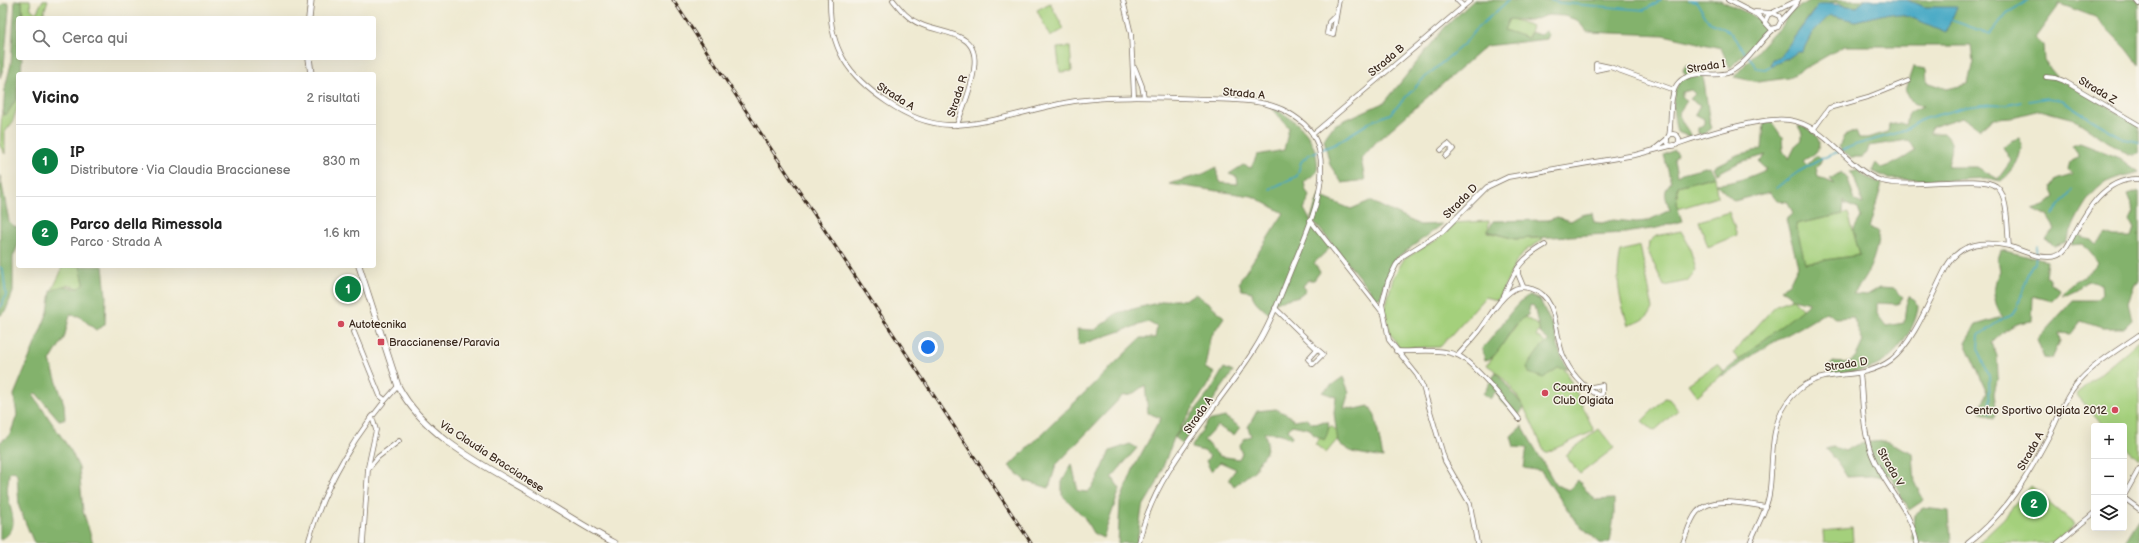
<!DOCTYPE html>
<html lang="it">
<meta charset="utf-8">
<style>
body{margin:0;font-family:"Balsamiq Sans",sans-serif;background:#f6f6f6;color:#222}
.controls{position:absolute;right:12px;bottom:12px;display:grid;overflow:hidden;border-radius:4px;box-shadow:0 4px 16px #0002}
.controls button{width:36px;height:36px;display:grid;place-items:center;padding:0;border:0;border-bottom:1px solid #e0e0e0;background:#fff;color:#222;font:20px sans-serif}
.you{position:absolute;left:928px;top:347px;width:14px;height:14px;margin:-10px;border:3px solid #fff;border-radius:50%;background:#1a73e8;box-shadow:0 0 0 6px #1a73e833}
.badge{display:grid;place-items:center;width:26px;height:26px;border-radius:50%;background:#0b8043;color:#fff;font-size:13px;font-weight:700}
.pin{position:absolute;translate:-50% -50%;border:2px solid #fff;box-shadow:0 1px 4px #0006}
.list{margin:0;padding:0;list-style:none}
h2{display:flex;justify-content:space-between;align-items:center;height:52px;margin:0;padding:0 16px;font-size:17px}
h2 small{font-size:13px;font-weight:400;color:#767676}
.list li{display:grid;grid-template-columns:26px 1fr auto;gap:12px;align-items:center;box-sizing:border-box;height:72px;padding:0 16px;border-top:1px solid #e0e0e0}
.list b{display:block;font-size:15px;white-space:nowrap}
.list p{margin:0;font-size:13px;white-space:nowrap;color:#767676}
.list em{font-size:13px;font-style:normal;color:#767676}
.icon{flex:none;width:22px;height:22px;fill:none;stroke:currentColor;stroke-width:2;stroke-linecap:round;stroke-linejoin:round}
.map{position:relative;flex:none;width:2139px;height:543px;overflow:hidden}
.search{position:absolute;background:#fff;box-shadow:0 4px 16px #0002;left:16px;top:16px;width:360px;height:44px;display:flex;align-items:center;gap:10px;box-sizing:border-box;padding:0 14px;border-radius:4px;color:#767676;font-size:15px}
.panel{position:absolute;background:#fff;box-shadow:0 4px 16px #0002;left:16px;top:72px;width:360px;height:196px;border-radius:4px}
.map>svg:first-child{display:block}
.green{fill:#a4d07c;stroke:#707d4d}
.forest{fill:#83b26c;stroke:#5f6e45;fill-rule:evenodd}
.water{fill:#45a8c5;stroke:#406972}
.lines{fill:none;stroke-linecap:round;stroke-linejoin:round}
.stream{stroke:#45a8c5;stroke-width:1.5}
.street-casing{stroke:#7a6d5d;stroke-width:5.5}
.secondary-casing{stroke:#7a6d5d;stroke-width:7}
.street{stroke:#fff;stroke-width:4}
.secondary{stroke:#fff;stroke-width:5.5}
.rail-casing{stroke:#3b2a1e;stroke-width:3}
.rail{stroke:#f7f3e8;stroke-width:1.5;stroke-dasharray:4.5;stroke-linecap:butt}
.poi-dot{fill:#d1495b;stroke:#f7f3e8;stroke-width:1.5}
.labels{text-anchor:middle;stroke-width:3;stroke-linejoin:round;paint-order:stroke}
.street-label{font-size:11px;fill:#3b2a1e;stroke:#f7f3e8}
.poi-label{font-size:11px;fill:#3b2a1e;stroke:#f7f3e8;text-anchor:start}
</style>
<div class="map">
<svg width="2139" height="543" viewBox="0 0 2139 543">
<rect width="100%" height="100%" fill="#f7f3e8"/>
<filter id="ink" filterUnits="userSpaceOnUse"><feTurbulence type="fractalNoise" baseFrequency=".025" numOctaves="2"/><feDisplacementMap in="SourceGraphic" scale="8" xChannelSelector="R" yChannelSelector="G"/><feConvolveMatrix kernelMatrix="1 2 1 2 8 2 1 2 1" color-interpolation-filters="sRGB"/></filter>
<filter id="wash" filterUnits="userSpaceOnUse"><feTurbulence type="fractalNoise" baseFrequency=".012" numOctaves="4" result="noise"/><feDisplacementMap in="SourceGraphic" scale="16" xChannelSelector="R" yChannelSelector="G"/><feGaussianBlur stdDeviation="0.9" result="paint"/><feColorMatrix in="noise" values="0 0 0 0 0 0 0 0 0 0 0 0 0 0 0 0 0 1.4 0 .05"/><feComposite in="paint" operator="in"/></filter>
<g filter="url(#wash)">
<rect width="100%" height="100%" fill="#efead2"/>
<!-- green -->
<g class="green">
<path d="M20,0H30L31,9L36,13L43,0H48L42,18H23L22,1Z"/>
<path d="M1050,3L1064,29L1050,37L1037,10Z"/>
<path d="M1509,18L1532,26L1528,38L1504,30Z"/>
<path d="M1070,47L1072,71L1060,72L1057,48Z"/>
<path d="M18,87V106L12,123L5,132V154L0,146L2,111L3,115L17,98Z"/>
<path d="M1715,176L1717,197L1678,209L1676,203L1678,186Z"/>
<path d="M1729,212L1737,235L1708,247L1699,221Z"/>
<path d="M1848,213L1860,255L1804,263L1796,224Z"/>
<path d="M1489,221L1488,232L1515,239L1541,238L1543,240L1526,250L1515,264L1498,300L1485,297L1440,347L1399,348L1390,332L1385,309L1393,278L1404,259L1443,236L1452,223Z"/>
<path d="M1681,231L1689,245L1696,270L1687,281L1664,286L1648,251L1649,242L1656,236Z"/>
<path d="M1640,246L1653,309C1648,319 1638,323 1628,325C1619,297 1615,279 1621,251Z"/>
<path d="M62,266H80L84,283L79,288L67,285L51,292L60,274Z"/>
<path d="M1793,299L1803,310L1739,360L1733,353L1776,305Z"/>
<path d="M1523,316L1541,327L1536,336C1559,348 1583,407 1594,431L1545,453C1531,422 1518,385 1487,365Z"/>
<path d="M2139,341V459L2124,445V426H2104L2076,394Z"/>
<path d="M1717,364L1724,372L1697,396L1688,384Z"/>
<path d="M1665,398L1669,399L1678,410L1654,431L1642,421Z"/>
<path d="M1331,426L1341,435L1326,453L1315,444Z"/>
<path d="M1599,429L1614,448L1580,474L1565,455Z"/>
<path d="M2030,486L2075,524L2074,526L2056,543H1978L2004,518Z"/>
<path d="M1852,528L1853,542L1824,543L1823,531Z"/>
</g>
<!-- forest -->
<g class="forest">
<path d="M15,0L22,1L23,18H18V58H22L21,74H18L17,98L7,114L3,115L5,88L11,64Z"/>
<path d="M1474,0H1720L1762,20L1766,31L1730,68L1721,48L1664,35L1587,32L1577,20L1564,16L1548,15L1530,21L1509,19L1504,30L1528,38L1531,32L1540,35L1546,31L1549,34L1547,39L1486,46L1376,142L1361,159L1365,180L1342,183L1330,165L1324,139L1334,125L1385,102L1445,27Z"/>
<path d="M1811,0H1865L1858,7L1846,6L1835,2L1814,10L1779,58L1772,59L1770,65L1787,59L1797,52H1802L1812,33L1830,15L1855,21L1889,13L1910,17L1947,31L1956,8L1924,7L1907,0H2139V65L2127,49L2095,17L2060,4L2035,38L2043,45L2044,61L2058,78L2139,125V153L2128,155L2074,119L2040,110L2012,117L1994,118L1979,129L1963,117L1932,127L1930,133H1944C1957,145 1950,152 1948,167H1977L1998,179L2011,161L2003,147L2010,141L2019,138L2022,144C2018,163 2015,169 2001,181L1986,178L1949,180L1889,179L1872,171L1876,163L1881,168L1898,162L1915,151L1908,140L1869,146L1867,153L1862,157H1850L1839,147L1844,136L1856,131L1859,138H1867L1888,132L1889,125L1900,123L1906,125L1909,112L1923,106L1912,103L1905,90L1913,67L1926,69L1927,82L1947,89L1968,84L1973,61L1971,46H1844L1788,78L1758,82L1734,77L1773,33C1782,28 1785,24 1787,14Z"/>
<path d="M4,3H9V10L4,66L0,78V7Z"/>
<path d="M1686,65C1690,65 1695,64 1698,67C1707,75 1706,115 1712,128L1703,135L1698,133V128L1704,124V119L1695,114L1700,105L1690,99L1695,94L1691,90L1682,92V96L1687,101L1678,114C1681,123 1688,128 1691,137L1677,132C1673,113 1668,88 1686,76L1683,70Z"/>
<path d="M1272,108C1299,120 1320,141 1317,172L1304,182L1306,191L1310,196L1304,209L1310,220L1331,247L1314,263L1320,272L1314,280H1308L1303,286L1306,290L1299,296L1275,302L1271,310L1267,312C1261,307 1252,300 1252,292L1242,290L1239,282L1284,213L1252,196L1169,184L1203,174L1217,167V175L1221,183L1238,184L1237,177L1229,174L1243,165L1251,168L1257,155L1284,150L1289,128Z"/>
<path d="M1771,121L1782,137L1783,151L1789,159L1796,145L1802,140V133L1798,126C1809,127 1826,139 1816,152C1813,156 1806,158 1803,161L1807,165L1817,155L1822,161L1816,167L1818,177L1835,184L1830,179L1841,172L1848,179L1855,201L1863,204L1855,179L1849,173L1858,170L1864,176L1882,184L1869,228L1879,231C1876,257 1870,273 1853,294L1867,295L1879,288L1895,289L1903,297L1898,304L1877,303V314L1886,326L1904,323L1906,305L1909,296L1918,305C1917,327 1897,356 1876,366C1863,372 1844,372 1830,375L1828,368L1833,362C1854,365 1855,359 1863,341L1853,317L1835,318L1826,312C1802,328 1776,339 1753,355C1741,362 1733,374 1719,376L1810,303L1793,299L1781,289L1789,284L1798,266L1786,219L1793,213L1788,202L1777,201L1770,192L1734,201L1716,184C1729,184 1755,176 1767,169L1759,162L1766,155L1740,162L1716,174L1713,167L1737,155L1762,149L1764,122ZM1844,200L1845,204L1858,209L1861,217L1853,231L1860,255L1805,263L1796,224L1843,214Z"/>
<path d="M2080,143L2119,158L2138,172C2130,175 2120,176 2111,180C2087,190 2076,221 2065,243L2054,247L2046,239L2055,229L2047,216L2033,209L2045,205L2055,197L2051,188L2056,180L2072,175L2068,169L2070,162L2080,157L2072,146Z"/>
<path d="M1674,150L1677,154L1674,160L1677,176L1682,173L1709,166L1715,176L1678,186L1676,203L1682,221L1657,228L1625,233L1515,239L1488,231L1493,221L1548,220L1557,217L1571,221L1581,215L1592,213L1594,222L1602,223L1612,220L1636,222L1647,221L1670,210C1666,198 1662,192 1671,182L1664,155Z"/>
<path d="M0,175L9,221L14,226L18,227V245L13,257V292L6,310L0,316Z"/>
<path d="M2139,191V283H2135L2128,302L2132,320L2124,328H2102L2081,321L2071,334L2059,333L2060,341L2052,359L2044,358L2037,340L2073,300H2096L2102,294L2101,284L2087,281L2077,289L2062,296C2072,278 2087,278 2098,262L2083,244L2070,245L2076,234L2090,239L2096,245L2106,234L2115,237H2131L2134,228L2130,220L2134,212L2127,195Z"/>
<path d="M1319,196L1351,209L1370,201L1420,225L1443,224L1395,259L1380,298H1376L1311,218Z"/>
<path d="M2001,250L2047,261L2045,276L2048,277L2050,284L2058,288L2060,291L2052,301L2033,296L2032,321C2014,322 2005,330 1992,343L1997,356L1998,376L1994,393L1997,412L1994,419L1980,412L1987,392L1965,343L1976,325L2002,317C1993,303 1992,285 2000,271L1998,259Z"/>
<path d="M80,266H103L106,296L105,324L102,327L96,330L79,316L70,315L64,338L50,361L64,404L65,419L59,420L36,393L33,395L71,451L79,468L83,511L93,543H34L19,507L17,474L14,471L9,473C9,480 6,489 8,496C11,515 21,529 0,540V442L10,435L17,415L14,395L48,312L51,292C67,281 64,289 79,288L84,283Z"/>
<path d="M1195,294L1210,304L1224,317L1210,338L1205,368L1215,373L1174,438L1156,485L1142,508L1137,543H1118L1120,502L1134,467L1161,418L1148,413L1145,385L1131,395L1122,396L1056,465L1049,488L1025,481L1009,466L1141,338H1155L1157,327L1148,322L1079,345L1077,329L1095,330L1117,313L1173,299L1184,300Z"/>
<path d="M1529,295L1540,300L1555,332L1559,351L1568,369L1558,368L1543,378L1529,373L1527,367L1541,347L1549,341L1540,333L1534,306L1530,305L1528,315C1508,324 1501,359 1485,360L1482,348C1500,332 1509,308 1529,295Z"/>
<path d="M1224,368L1233,372L1182,445L1175,437L1211,390Z"/>
<path d="M1496,372L1524,407L1519,415L1501,402L1496,391L1490,399L1483,394Z"/>
<path d="M1343,377L1349,392L1344,408L1356,409L1369,406L1375,416L1383,458L1352,452L1338,443L1334,413L1336,397L1322,392Z"/>
<path d="M1276,409L1288,415L1294,420L1307,418L1311,423L1328,422C1330,427 1327,436 1324,440L1313,434L1310,429L1292,425L1288,430L1292,435L1291,439L1282,434L1264,432L1267,441L1266,452L1260,460L1255,470L1234,486L1229,479L1236,469L1220,462L1211,471L1206,461L1210,456L1204,451L1191,448L1208,421L1225,417L1240,427L1234,435L1217,426L1204,440L1219,456L1239,459L1242,453L1239,446L1245,438L1251,436L1248,427L1257,411Z"/>
<path d="M1522,426L1556,485L1569,490L1578,480L1590,495L1596,500L1614,499V515L1610,543H1600L1576,522L1541,471L1524,468L1527,448L1514,447L1511,436Z"/>
<path d="M1886,441L1913,453L1915,484L1924,500L1909,510L1890,475L1847,477C1841,467 1835,457 1826,449L1833,447L1845,451C1858,442 1871,442 1886,441Z"/>
<path d="M1130,444L1137,448L1112,477L1120,489L1103,538L1093,533L1084,517L1062,495V482L1072,464L1078,491L1088,492C1100,479 1103,466 1110,451Z"/>
<path d="M1923,508L1949,511L1951,543H1916L1912,539L1914,515Z"/>
<path d="M2139,519V543H2124Z"/>
</g>
<!-- water -->
<path class="water" d="M1865,0H1907L1924,7H1957L1946,32L1910,17L1889,13L1855,21L1830,15L1812,33L1802,52H1797L1787,59L1770,66L1772,59L1779,58L1819,4C1833,3 1844,6 1857,7Z"/>
<g class="lines">
<!-- stream -->
<g class="stream">
<path d="M1550,0L1560,3L1644,10L1661,0"/>
<path d="M1689,0L1696,1L1709,22L1729,31L1757,68L1765,69L1770,66"/>
<path d="M1951,20L1990,34L2007,13L2029,0"/>
<path d="M2029,101L2047,98L2062,100L2094,121L2125,139L2139,142"/>
<path d="M1776,188L1798,172L1823,158L1855,145L1901,132L1923,119L1966,107L1992,104L2008,105L2021,102"/>
<path d="M1270,189L1297,176L1301,162L1308,155L1335,144L1372,121L1390,114L1421,81L1465,43L1475,30L1509,0"/>
<path d="M2052,215L2073,190"/>
<path d="M0,267L3,270L6,295L0,308"/>
<path d="M1990,414L1989,376L1978,348L1979,335L2004,318L2012,315L2017,308L2030,270L2035,264L2037,246"/>
</g>
</g>
</g>
<g filter="url(#ink)">
<g class="lines">
<defs>
<g id="street">
<path d="M830,0C829,48 848,76 887,102C906,115 926,124 949,125C987,126 1036,107 1075,101C1119,95 1164,98 1209,99C1229,100 1250,99 1270,105C1285,109 1303,120 1312,133C1320,146 1322,163 1321,178C1318,209 1303,241 1291,270C1280,297 1270,325 1254,350C1217,409 1152,473 1139,543"/>
<path d="M893,0C901,10 908,19 920,24C943,35 980,30 974,69C972,88 963,107 957,125"/>
<path d="M1123,0L1131,34L1134,97"/>
<path d="M1457,0L1463,6"/>
<path d="M1728,0L1759,16L1771,29L1778,27L1781,21L1779,16L1772,13L1768,15L1765,22"/>
<path d="M2136,0L2139,4"/>
<path d="M1755,12L1772,13L1798,0"/>
<path d="M1336,15L1329,22L1327,33L1333,35L1339,0"/>
<path d="M1782,20L1797,3"/>
<path d="M1610,67L1596,70V64L1610,67L1674,90"/>
<path d="M1135,68L1142,86L1144,97"/>
<path d="M2046,77L2056,78L2064,81L2139,125"/>
<path d="M1813,130L1829,108L1868,97L1908,81"/>
<path d="M1313,134L1471,0"/>
<circle cx="1673" cy="140" r="6"/>
<path d="M1669,136C1674,112 1662,76 1700,74C1710,74 1722,76 1730,72C1748,63 1759,41 1774,29"/>
<path d="M1677,144C1703,135 1763,116 1789,120C1827,125 1847,170 1882,181C1908,189 1981,174 1996,186C2009,195 2007,231 2009,246C1985,241 1962,242 1948,264C1933,291 1915,342 1891,360C1854,387 1817,359 1786,404C1768,431 1774,465 1769,495C1766,512 1756,527 1750,543"/>
<path d="M1656,148L1667,139"/>
<path d="M1441,150L1448,144L1453,149L1446,156"/>
<path d="M1310,220L1383,313"/>
<path d="M2009,246C2022,251 2042,260 2056,256C2064,254 2068,245 2072,238C2086,212 2104,177 2139,179"/>
<path d="M1518,268V274L1523,286"/>
<path d="M1504,295C1516,269 1519,260 1545,245"/>
<path d="M1275,308L1317,349L1308,359L1313,364L1323,354L1317,349"/>
<path d="M354,332L380,396L385,400"/>
<path d="M1396,351C1415,352 1439,348 1457,355C1473,361 1507,404 1519,419"/>
<path d="M1458,355C1465,347 1473,339 1480,330C1489,318 1497,301 1510,292C1517,286 1524,286 1532,289C1559,297 1554,334 1563,355C1570,372 1582,386 1598,395L1602,394V385L1587,388"/>
<path d="M1860,373C1863,399 1862,430 1872,455C1885,487 1910,508 1917,543"/>
<path d="M368,467L376,430L372,417"/>
<path d="M2124,496L2139,469"/>
<path d="M2124,498L2139,509"/>
<path d="M308,543C324,485 357,430 398,386"/>
<path d="M363,543L368,469L378,457L399,441"/>
<path d="M1477,543L1470,504L1445,461L1423,387L1417,375L1389,340L1382,304L1388,281L1396,265L1403,256L1443,231L1487,187L1508,177L1635,155L1674,145"/>
<path d="M1683,543C1687,533 1690,520 1697,512C1712,495 1746,504 1766,507"/>
<path d="M1968,543C2006,514 2029,474 2051,432C2059,417 2064,399 2075,386C2091,365 2118,350 2139,335"/>
<path d="M2058,543L2094,513"/>
</g>
<g id="secondary">
<path d="M309,18L311,0"/>
<path d="M309,58L311,74"/>
<path d="M359,266L398,386C425,437 483,465 531,493C559,510 586,528 615,543"/>
</g>
</defs>
<!-- street casing -->
<use href="#street" class="street-casing"/>
<!-- secondary casing -->
<use href="#secondary" class="secondary-casing"/>
<!-- street -->
<use href="#street" class="street"/>
<!-- secondary -->
<use href="#secondary" class="secondary"/>
<defs>
<path id="rail" d="M673,0L1031,543"/>
</defs>
<!-- rail casing -->
<use href="#rail" class="rail-casing"/>
<!-- rail -->
<use href="#rail" class="rail"/>
</g>
</g>
<!-- markers -->
<g class="poi-dot">
<circle cx="341" cy="324" r="4"/>
<rect x="377" y="338" width="8" height="8" rx="2"/>
<circle cx="1545" cy="393" r="4"/>
<circle cx="2115" cy="410" r="4"/>
</g>
<g class="labels">
<!-- street labels -->
<g class="street-label">
<text transform="translate(1386 60) rotate(-40)" y="4">Strada B</text>
<text transform="translate(1706 66) rotate(-9)" y="4">Strada I</text>
<text transform="translate(2098 90) rotate(31)" y="4">Strada Z</text>
<text transform="translate(1244 93) rotate(5)" y="4">Strada A</text>
<text transform="translate(896 96) rotate(32)" y="4">Strada A</text>
<text transform="translate(957 96) rotate(-72)" y="4">Strada R</text>
<text transform="translate(1460 201) rotate(-45)" y="4">Strada D</text>
<text transform="translate(1846 364) rotate(-9)" y="4">Strada D</text>
<text transform="translate(1198 415) rotate(-55)" y="4">Strada A</text>
<text transform="translate(2030 451) rotate(-61)" y="4">Strada A</text>
<text transform="translate(492 456) rotate(33)" y="4">Via Claudia Braccianese</text>
<text transform="translate(1891 467) rotate(60)" y="4">Strada V</text>
</g>
<!-- poi labels -->
<g class="poi-label">
<text x="349" y="328">Autotecnika</text>
<text x="389" y="346">Braccianense/Paravia</text>
<text x="1553" y="391">Country<tspan x="1553" dy="13">Club Olgiata</tspan></text>
<text x="2107" y="414" text-anchor="end">Centro Sportivo Olgiata 2012</text>
</g>
</g>
</svg>
<div class="controls">
<button>+</button>
<button>−</button>
<button><svg class="icon" aria-label="layers" viewBox="0 0 24 24"><path d="M12 4l9 5-9 5-9-5zM3 14l9 5 9-5"/></svg></button>
</div>
<div class="you"></div>
<div class="pin badge" style="left:348px;top:289px">1</div>
<div class="pin badge" style="left:2034px;top:504px">2</div>
<div class="search"><svg class="icon" aria-label="search" viewBox="0 0 24 24"><circle cx="10" cy="10" r="6"/><path d="M15 15l6 6"/></svg>Cerca qui</div>
<section class="panel">
<h2>Vicino<small>2 risultati</small></h2>
<ul class="list">
<li><span class="badge">1</span><div><b>IP</b><p>Distributore · Via Claudia Braccianese</p></div><em>830 m</em></li>
<li><span class="badge">2</span><div><b>Parco della Rimessola</b><p>Parco · Strada A</p></div><em>1.6 km</em></li>
</ul>
</section>
</div>
